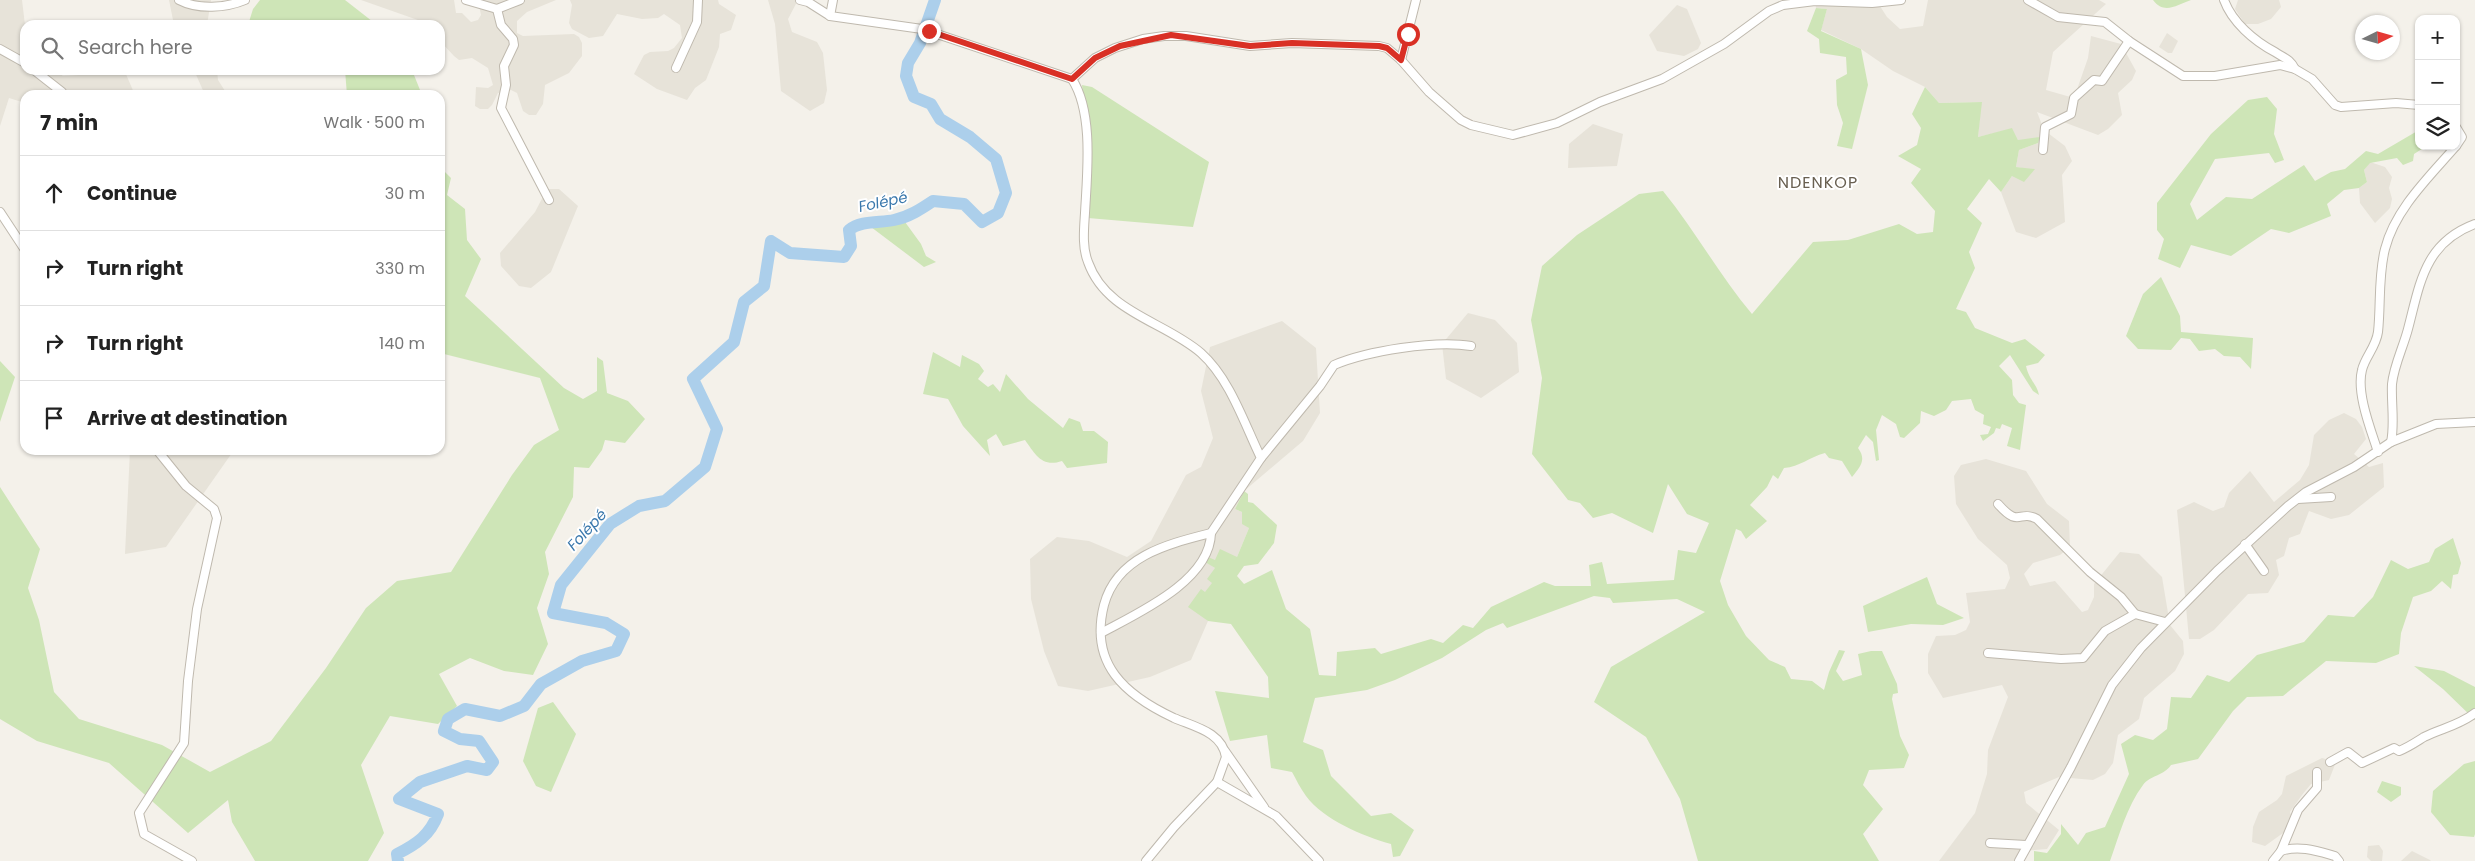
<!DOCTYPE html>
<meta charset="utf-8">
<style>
body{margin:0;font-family:Poppins,sans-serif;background:#f6f6f6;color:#222}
.controls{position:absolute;right:15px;top:15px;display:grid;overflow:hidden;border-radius:10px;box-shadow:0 1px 4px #0004}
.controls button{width:45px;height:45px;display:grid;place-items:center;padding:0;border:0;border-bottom:1px solid #e0e0e0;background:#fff;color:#222;font:25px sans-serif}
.compass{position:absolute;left:2355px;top:15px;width:45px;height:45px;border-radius:50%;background:#fff;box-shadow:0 1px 4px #0004;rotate:85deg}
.stop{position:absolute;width:15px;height:15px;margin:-11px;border:4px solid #d93025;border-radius:50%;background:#fff}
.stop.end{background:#d93025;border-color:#fff;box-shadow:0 1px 5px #0008}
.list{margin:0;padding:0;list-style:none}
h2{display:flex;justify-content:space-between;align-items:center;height:65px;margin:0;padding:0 20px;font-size:21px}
h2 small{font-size:16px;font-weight:400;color:#767676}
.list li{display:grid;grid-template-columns:32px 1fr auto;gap:15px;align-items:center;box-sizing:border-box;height:75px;padding:0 20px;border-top:1px solid #e0e0e0}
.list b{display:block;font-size:19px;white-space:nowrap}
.list em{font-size:16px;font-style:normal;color:#767676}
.icon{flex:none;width:28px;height:28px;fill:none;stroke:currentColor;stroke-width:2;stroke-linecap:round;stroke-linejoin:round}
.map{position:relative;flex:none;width:2475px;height:861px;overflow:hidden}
.search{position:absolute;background:#fff;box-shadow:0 1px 4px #0004;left:20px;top:20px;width:425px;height:55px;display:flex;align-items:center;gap:12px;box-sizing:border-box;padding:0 18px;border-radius:15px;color:#767676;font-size:19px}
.panel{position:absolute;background:#fff;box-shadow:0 1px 4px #0004;left:20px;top:90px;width:425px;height:365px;border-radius:15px}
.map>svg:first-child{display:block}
.residential{fill:#e7e3d9}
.green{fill:#cee5b7}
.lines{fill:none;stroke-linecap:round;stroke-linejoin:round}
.river{stroke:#accfeb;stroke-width:12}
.minor-casing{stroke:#bfb9ae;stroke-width:10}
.minor{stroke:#fff;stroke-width:8}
.route{stroke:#d93025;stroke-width:6}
.labels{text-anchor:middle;stroke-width:4;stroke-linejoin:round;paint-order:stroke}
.water-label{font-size:15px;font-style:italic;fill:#3a78ac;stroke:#fff}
.quarter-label{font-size:16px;letter-spacing:1px;fill:#696051;stroke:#fff}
</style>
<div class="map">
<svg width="2475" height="861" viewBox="0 0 2475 861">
<rect width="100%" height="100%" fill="#f4f1ea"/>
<!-- residential -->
<g class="residential">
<path d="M0,0H22L25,25V70H55L63,76L125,72L135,95H25V103L9,98L0,126Z"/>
<path d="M169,0H211L207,25H174Z"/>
<path d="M361,0H454L456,13H462L471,22L478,20L481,15L478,0H556L527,12L517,21V33L523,36L574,34L579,37L582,43V56L569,73L545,85L543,104L536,115H529L523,111L517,93L511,90L498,93L492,105L488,109H480L475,106L476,87L488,88L493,85L488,68L472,58L459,60L454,56L440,41V25H432Z"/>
<path d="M570,0H718L719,4L736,15L731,30L720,34L719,47L706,80L695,88L687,100L657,89L634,74L644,55L650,52L668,51L674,48L682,38L680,25L664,14L658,18L642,19L617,14L603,36L589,38L572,29L569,23L572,5Z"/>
<path d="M768,0H798L788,19L792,32L817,42L823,53L827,90L824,103L810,111L781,91L775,24Z"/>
<path d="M1815,0H1876L1887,17L1900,29L1923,26L1928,0H2099L2106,4L2053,52L2046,90L2074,98L2088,58L2091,36L2121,44L2136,71L2132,80L2118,93L2122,115L2108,129L2098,135L2037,112L2044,130L2065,146L2072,161L2062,175L2065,222L2036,238L2016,232L2001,192L2012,176L2034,170L2016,167L2019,150L2038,143L2018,140L2012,129L1978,137L1981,102L1939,103L1925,87L1893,71L1861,49L1821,30L1827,9L1816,8Z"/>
<path d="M2238,0H2279L2281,7L2271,19L2258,24H2245L2235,9Z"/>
<path d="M1677,5L1687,9L1701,43L1698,49L1684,56L1657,51L1649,35Z"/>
<path d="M2167,33L2178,41L2172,53H2168L2159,47Z"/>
<path d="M194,70H217L218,80L225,91L232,95H205Z"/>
<path d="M1593,124L1623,134L1617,166L1568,168L1569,144Z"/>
<path d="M2370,162L2385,167L2392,177L2389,188L2392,199L2390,208L2375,223L2360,203L2359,188L2367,182L2364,170Z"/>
<path d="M547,189H559L578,206L551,272L531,288L519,286L501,266L500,253L535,212Z"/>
<path d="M1468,313L1495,320L1517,343L1519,372L1481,398L1446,379L1442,344Z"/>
<path d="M1282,321L1316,348L1320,413L1303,441L1244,491L1235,509L1242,512L1249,528L1237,557L1206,562L1215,568L1213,583L1205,593L1201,590L1198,611L1208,621L1191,660L1150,677L1088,691L1058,686L1044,651L1031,599L1030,559L1057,537L1089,541L1127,557L1151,541L1186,475L1201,467L1213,438L1201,391L1210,347Z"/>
<path d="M2344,413L2356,419L2362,427L2366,439L2354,454L2369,467L2383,463L2384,487L2349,515L2331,519L2309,511L2300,534L2289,538L2284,556L2276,560L2279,575L2268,593L2248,594L2214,630L2200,639H2189L2177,510L2194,502L2213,511L2224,507L2229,493L2250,471L2274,502L2300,480L2309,465L2314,435L2329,420Z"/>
<path d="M130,450H234L166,547L125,554Z"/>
<path d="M1986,459L2026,471L2047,504L2069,521L2070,547L2060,555L2033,563L2024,574L2030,586L2055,581L2082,612L2088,610L2094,597V584L2120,552L2139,554L2162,577L2170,625L2183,641L2184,654L2175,671L2144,698L2139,719L2118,735L2113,763L2105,774L2093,780L2059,777L2024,792L2026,803L2059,830L2047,849L2023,851L2019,861H1939L1975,813L1987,774L1988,750L2008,697L2002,685L1943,698L1928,673V654L1936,636L1955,635L1966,630L1970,622L1966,593L2005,589L2010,578L2007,565L1978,539L1956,504L1954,476L1961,465Z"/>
<path d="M2322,758L2336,762L2329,780L2311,784L2302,795L2290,812L2296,828L2283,833L2265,846L2252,842L2253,827L2259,812L2277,800L2282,794L2286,776Z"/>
<path d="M2379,845L2383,851L2382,861H2371L2367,857L2368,846Z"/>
<path d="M2412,851L2430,860L2431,861H2401Z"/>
</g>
<!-- green -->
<g class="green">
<path d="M260,0H345L377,25H248L253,9Z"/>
<path d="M2153,0H2191C2177,5 2164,15 2153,0Z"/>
<path d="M1816,8L1827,9L1821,31L1861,49L1868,85L1852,149L1837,146L1843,123L1837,105L1836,80L1847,74L1846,57L1820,53L1819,39L1807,31Z"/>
<path d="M345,70H412L422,95H347Z"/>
<path d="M1082,85L1092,87L1209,162L1193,227L1088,218L1091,165Z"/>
<path d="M1925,87L1939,103L1982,102L1978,137L2012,128L2018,140L2040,137L2038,143L2019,150L2016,167L2035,169L2024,182L2012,176L2001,192L1989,179L1967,209L1982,223L1969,252L1975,268L1956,309L1966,312L1975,328L2012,343L2025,339L2045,355L2038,363L2026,366C2029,380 2037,384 2039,395L2033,391L2010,355L1999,366L2012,380L2013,395L2019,403L2026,405L2020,450L2007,446L2012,428L2002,424L2000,429L1996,428L1994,433L1983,441L1980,435L1988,434L1991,427L1983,424L1984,415L1975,410L1971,399L1952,401L1946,410L1934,416L1921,411L1920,423L1904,438L1900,437L1896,424L1882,415L1876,430L1879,460L1876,461L1873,442L1866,435L1858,448C1867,460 1860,467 1852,477L1842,461L1829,458L1825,453C1809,457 1800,467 1784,468L1778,479L1773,475L1767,487L1750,505L1767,521L1746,539L1741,531L1736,529L1720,581L1728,605L1746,636L1769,660L1785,667L1791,679L1812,681L1824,690L1829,672L1839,650L1845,651L1836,671L1843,681L1862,675L1858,654L1871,651H1882L1897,684L1898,693L1893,694L1892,699L1900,736L1909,755L1904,768L1869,770L1863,785L1883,809L1863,834L1879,861H1698L1680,799L1646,737L1594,702L1611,667L1705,612L1677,599L1613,603L1610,598L1594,596L1507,628L1503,623L1486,630L1442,658L1395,680L1367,690L1315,698L1303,742L1323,750L1331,776L1371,816L1391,813L1414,830L1400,856L1393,857L1391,844C1363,836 1324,820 1306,796C1300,788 1296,779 1292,772L1271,768L1267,735L1230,741L1215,691L1269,698L1268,677L1231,624L1208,621L1188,607L1201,589L1205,592L1212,583L1207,579L1215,568L1205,562L1208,557L1215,560L1220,549L1237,557L1249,528L1242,524V512L1235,509L1244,491L1248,494V502L1253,503L1277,525L1274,543L1258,564L1244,566L1237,576L1244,584L1272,570L1286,609L1310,629L1319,675L1336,676L1337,652L1375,648L1381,654L1431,639L1443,643L1463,625L1473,628L1491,607L1544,582L1555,586H1591L1589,565L1602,562L1607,584L1674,580L1678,550L1696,553L1709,523L1687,514L1668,484L1653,533L1612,513L1593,518L1580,503L1568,500L1532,454L1542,378L1531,320L1542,266L1577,235L1639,194L1663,191C1695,230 1719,275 1752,314L1813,242L1848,240L1899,224L1917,234L1933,232L1935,211L1911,183L1921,169L1898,156L1917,145L1921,128L1912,114Z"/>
<path d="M2267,97L2277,109L2274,134L2284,160L2275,163L2269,153L2215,159L2190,204L2197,220L2226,197L2252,199L2304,165L2315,181L2331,172L2345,169L2366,151L2378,154L2419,130V146H2438V149L2425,147L2414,154L2413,161L2403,165L2397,158L2370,163L2364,170L2367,182L2359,188L2344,190L2327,204L2331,216L2289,233L2271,229L2231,256L2191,245L2180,268L2158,259L2164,239L2157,230V203L2211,134L2248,100Z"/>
<path d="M440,167L451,178L447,195L465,209L467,240L481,259L465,296L564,388L583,399L597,391V357L603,361L607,393L628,401L645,419L625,443L605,440L602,450L589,468L574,467L573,497L545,552L549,574L537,608L548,644L533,675L504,671L470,658L439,674L457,706L438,724L390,716L361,765L384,833L368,861H255L232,822L228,800L188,833L109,763L37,741L0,719V487L40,549L28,588L39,620L54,692L79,719L162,745L210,772L271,741L326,668L366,608L397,581L451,572L512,475L534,445L559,430L540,378L440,353Z"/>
<path d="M905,222L921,244L926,256L936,262L924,267L871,227Z"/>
<path d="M2161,277L2180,316L2181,332L2253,338L2251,369L2240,357L2224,356L2215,349L2199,351L2190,339L2181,338L2171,350L2138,349L2126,336L2143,294Z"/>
<path d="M933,352L960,367L962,355L979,364L984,371L978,379L988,387L993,384L1000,392L1006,374L1028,399L1063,428L1069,418L1080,422L1083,431H1094L1108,442L1107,463L1067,468L1062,461C1042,468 1035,454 1025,440L1003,446L996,434L987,440L990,456L963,426L948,399L923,394Z"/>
<path d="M0,361L15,377L0,422Z"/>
<path d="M2453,538L2461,563L2458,574L2453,575L2451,589L2442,581L2431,591L2413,597L2401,633L2399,654L2376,663L2326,661L2283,696L2247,697L2233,711L2198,759L2171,765C2164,776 2150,775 2143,785C2127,806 2119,836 2110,861H2034V851L2047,853L2061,834V824L2078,845L2086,833L2105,827L2129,774L2121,744L2135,735L2153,740L2167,729L2171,697L2191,698L2207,675L2229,682L2257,655L2304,642L2328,615L2354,617L2373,597L2391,560L2408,569L2429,562L2435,549Z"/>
<path d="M1927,577L1937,604L1964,618L1943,625L1911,624L1868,632L1863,606Z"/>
<path d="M2414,666L2444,671L2475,687V720L2443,689Z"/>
<path d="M553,702L576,734L551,792L536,786L523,761L538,708Z"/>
<path d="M2475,761V834L2474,837L2450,835L2431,812L2433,791L2464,764Z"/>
<path d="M2382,781L2401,787V795L2391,802L2377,792Z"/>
</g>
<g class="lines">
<!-- river -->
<path class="river" d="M398,861L397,854C417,844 430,835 438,814L399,799L420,782L467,766L487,770L493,762L479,741L460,739L444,731L448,719L465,709L500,716L524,706L541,684L582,661L616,651L624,634L606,623L553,613L561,585L610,524L639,506L665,501L705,467L717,429L693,379L734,342L744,302L764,286L771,241L790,253L844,257L851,246L849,230C861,220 880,223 894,220C909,217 921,209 933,201L964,204L982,222L998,213L1006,193L996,159L970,137L940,119L931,104L914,97L906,76L908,63L920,43L935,0"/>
<defs>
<g id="minor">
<path d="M179,0C198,10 226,8 245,0"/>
<path d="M466,0L497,9L520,0"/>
<path d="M800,0L808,2L830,16L922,29L1072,79L1095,58L1115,48L1143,39L1164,36H1186L1250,46L1292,43L1379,46L1387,48L1401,60L1429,92L1461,120L1471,125L1513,135L1557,123L1600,102L1662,79L1724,44L1769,11L1783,5L1815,1L1872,3L1901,0"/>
<path d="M2028,0L2058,17L2105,22L2129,41L2183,76H2215L2280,65L2295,69L2312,79L2335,105L2341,107L2396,103L2419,105"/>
<path d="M2224,0C2232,22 2254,41 2275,52C2284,58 2290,59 2295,69"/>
<path d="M497,9L501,25L513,39L514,45L504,66L506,85L501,108L549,200"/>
<path d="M830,16L833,0"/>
<path d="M0,49L25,63"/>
<path d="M1401,60L1416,0"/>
<path d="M676,68L697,22L698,0"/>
<path d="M34,70L62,92"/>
<path d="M1072,79C1094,113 1087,174 1085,213C1084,229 1082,247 1088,262C1106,313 1164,321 1201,353C1230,379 1244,423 1261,458L1211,533C1168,544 1117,556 1104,605C1089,664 1125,695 1174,718C1195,727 1222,732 1226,757L1217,782L1276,816L1319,861"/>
<path d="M2456,127L2462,137L2456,146"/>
<path d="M2043,150L2045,127L2071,114L2074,98L2094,80L2102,81L2129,41"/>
<path d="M0,212L25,250"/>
<path d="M2391,442L2436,424L2475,422"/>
<path d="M157,450L186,486L214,509L217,518L197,609L188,681L184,743L139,813L144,834L192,861"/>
<path d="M2378,452C2371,430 2356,393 2362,370C2365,357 2376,347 2378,332C2381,305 2378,276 2385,249C2395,209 2430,176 2456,146"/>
<path d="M1261,458L1320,386L1334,365C1367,351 1435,340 1471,346"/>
<path d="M2298,499L2331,497"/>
<path d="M1998,504C2020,529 2018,509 2037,519L2090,572L2121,597L2135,614L2165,622"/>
<path d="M2245,544L2264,571"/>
<path d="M1101,633C1138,613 1210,581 1211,533"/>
<path d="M1988,653L2061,659L2083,658L2105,631L2135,614"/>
<path d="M1225,751L1264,807"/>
<path d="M2330,762L2348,752L2362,763L2394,748L2399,751C2409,747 2416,742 2424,737C2442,728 2458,726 2475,713"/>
<path d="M1990,843L2026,845"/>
<path d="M2281,851L2298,810L2317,788V772"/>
<path d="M1146,861L1174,827L1217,782"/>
<path d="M2019,861L2071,767L2112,685L2141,648L2217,571L2288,506L2306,492L2354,467L2391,442C2395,424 2391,403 2392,384C2394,365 2403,348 2408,329C2420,284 2424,243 2475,224"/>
<path d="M2273,861L2281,851C2299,845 2317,851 2335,856L2339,861"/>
</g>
</defs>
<!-- minor casing -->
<use href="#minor" class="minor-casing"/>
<!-- minor -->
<use href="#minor" class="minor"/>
</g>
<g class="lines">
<!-- route -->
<path class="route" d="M929,31L1072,79L1095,58L1120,46L1171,35L1250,46L1292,43L1379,46L1387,48L1401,60L1408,34"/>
</g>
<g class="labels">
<!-- water labels -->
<g class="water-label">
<text transform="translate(883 202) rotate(-12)" y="5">Folépé</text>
<text transform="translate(587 530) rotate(-47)" y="5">Folépé</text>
</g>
<!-- quarter labels -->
<g class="quarter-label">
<text x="1818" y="188">NDENKOP</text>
</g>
</g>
</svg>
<div class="controls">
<button>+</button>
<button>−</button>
<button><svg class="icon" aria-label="layers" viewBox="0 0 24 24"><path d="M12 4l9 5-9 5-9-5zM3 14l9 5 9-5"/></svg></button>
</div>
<svg class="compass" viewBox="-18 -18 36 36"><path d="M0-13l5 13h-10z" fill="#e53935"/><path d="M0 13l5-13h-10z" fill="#767676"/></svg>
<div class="stop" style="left:1408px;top:34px"></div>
<div class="stop end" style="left:929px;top:31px"></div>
<div class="search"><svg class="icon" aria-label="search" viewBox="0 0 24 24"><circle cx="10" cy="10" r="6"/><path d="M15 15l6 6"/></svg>Search here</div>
<section class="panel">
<h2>7 min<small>Walk · 500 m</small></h2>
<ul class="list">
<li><svg class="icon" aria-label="ahead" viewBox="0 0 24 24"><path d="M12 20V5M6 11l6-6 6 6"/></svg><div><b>Continue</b></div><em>30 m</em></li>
<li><svg class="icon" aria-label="right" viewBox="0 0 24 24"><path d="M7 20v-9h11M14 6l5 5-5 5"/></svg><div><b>Turn right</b></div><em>330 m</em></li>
<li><svg class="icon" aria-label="right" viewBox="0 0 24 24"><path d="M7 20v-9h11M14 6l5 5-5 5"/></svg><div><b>Turn right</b></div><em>140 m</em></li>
<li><svg class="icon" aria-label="arrive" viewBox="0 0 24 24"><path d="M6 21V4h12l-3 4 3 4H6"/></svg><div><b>Arrive at destination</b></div></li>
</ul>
</section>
</div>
